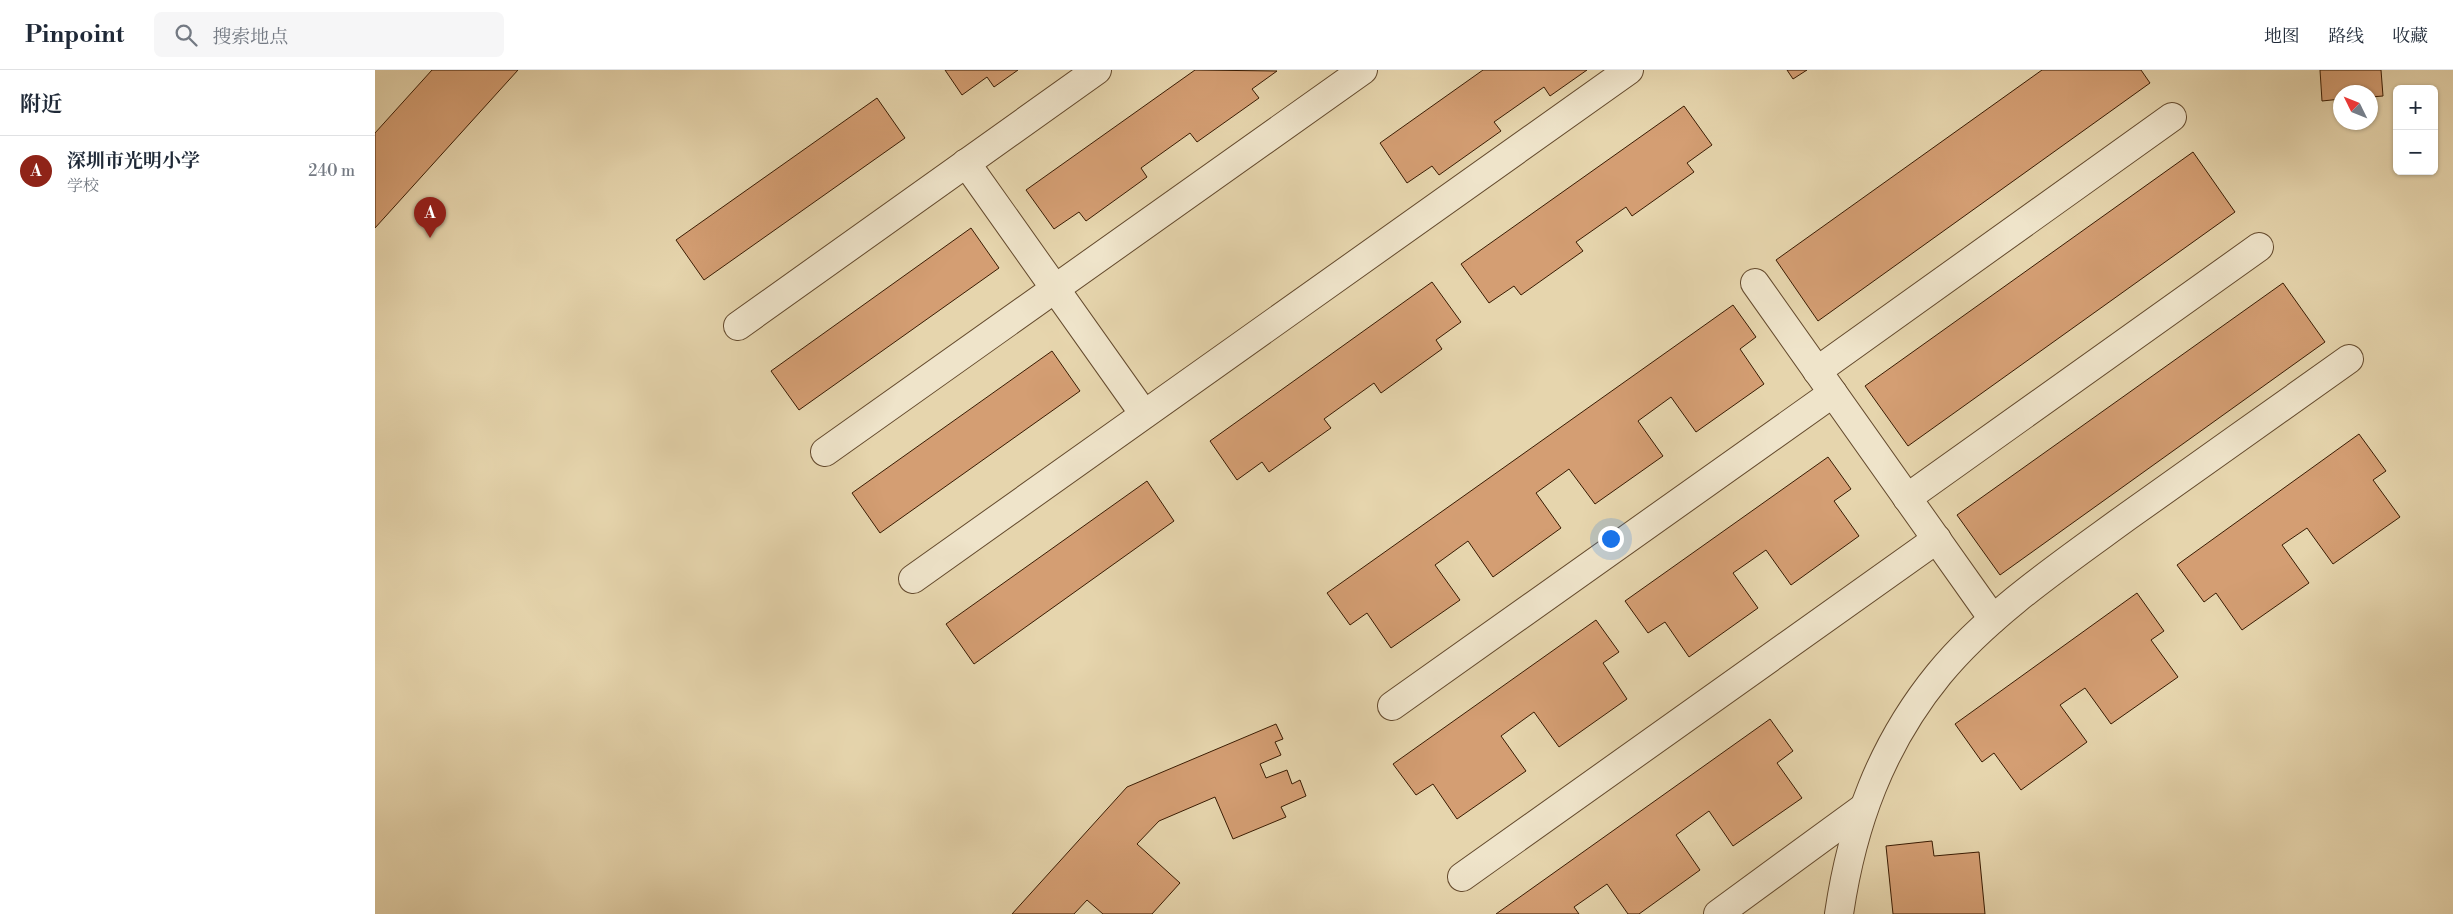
<!DOCTYPE html>
<html lang="zh">
<meta charset="utf-8">
<style>
body{margin:0;font-family:"Libre Bodoni","Noto Serif SC",serif;background:#f6f6f7;color:#1f2937}
.controls{position:absolute;right:15px;top:15px;display:grid;overflow:hidden;border-radius:8px;box-shadow:0 1px 4px #0004}
.controls button{width:45px;height:45px;display:grid;place-items:center;padding:0;border:0;border-bottom:1px solid #e0e1e3;background:#fff;color:#1f2937;font:25px sans-serif}
.compass{position:absolute;left:1958px;top:15px;width:45px;height:45px;border-radius:50%;background:#fff;box-shadow:0 1px 4px #0004;rotate:313deg}
.you{position:absolute;left:1235px;top:468px;width:18px;height:18px;margin:-12px;border:4px solid #fff;border-radius:50%;background:#1a73e8;box-shadow:0 0 0 8px #1a73e833}
.badge{display:grid;place-items:center;width:32px;height:32px;border-radius:50%;background:#8f2418;color:#fff;font-size:16px;font-weight:700}
.pin{position:absolute;translate:-50% -41px;filter:drop-shadow(0 1px 2px #0008)}
.pin::after{content:'';position:absolute;top:26px;width:18px;height:15px;background:inherit;clip-path:polygon(0 0,100% 0,50% 100%)}
.list{margin:0;padding:0;list-style:none}
h2{display:flex;justify-content:space-between;align-items:center;height:65px;margin:0;padding:0 20px;font-size:21px}
h2 small{font-size:16px;font-weight:400;color:#747a83}
.list li{display:grid;grid-template-columns:32px 1fr auto;gap:15px;align-items:center;box-sizing:border-box;height:70px;padding:0 20px;border-top:1px solid #e0e1e3}
.list b{display:block;font-size:19px;white-space:nowrap}
.list p{margin:0;font-size:16px;white-space:nowrap;color:#747a83}
.list em{font-size:16px;font-style:normal;color:#747a83}
.icon{flex:none;width:28px;height:28px;fill:none;stroke:currentColor;stroke-width:2;stroke-linecap:round;stroke-linejoin:round}
.map{position:relative;flex:none;width:2078px;height:844px;overflow:hidden}
header{display:flex;align-items:center;gap:30px;box-sizing:border-box;height:70px;padding:0 25px;background:#fff;border-bottom:1px solid #e0e1e3}
header strong{font-size:24px}
nav{display:flex;gap:28px;margin-inline-start:auto;font-size:18px}
.search{width:350px;height:45px;background:#f6f6f7;display:flex;align-items:center;gap:12px;box-sizing:border-box;padding:0 18px;border-radius:8px;color:#747a83;font-size:19px}
main{display:flex}
aside{flex:1;background:#fff}
.map>svg:first-child{display:block}
.building{fill:#d49e73;stroke:#391b02}
.lines{fill:none;stroke-linecap:round;stroke-linejoin:round}
.minor-casing{stroke:#644a2d;stroke-width:30}
.minor{stroke:#efe4ca;stroke-width:28}
</style>
<header>
<strong>Pinpoint</strong>
<div class="search"><svg class="icon" aria-label="search" viewBox="0 0 24 24"><circle cx="10" cy="10" r="6"/><path d="M15 15l6 6"/></svg>搜索地点</div>
<nav><a>地图</a><a>路线</a><a>收藏</a></nav>
</header>
<main>
<aside>
<h2>附近<small></small></h2>
<ul class="list">
<li><span class="badge">A</span><div><b>深圳市光明小学</b><p>学校</p></div><em>240 m</em></li>
</ul>
</aside>
<div class="map">
<svg width="2078" height="844" viewBox="0 0 2078 844">
<rect width="100%" height="100%" fill="#e6d5ad"/>
<filter id="stains"><feTurbulence type="fractalNoise" baseFrequency=".004" numOctaves="4"/><feColorMatrix values="0 0 0 0 .2 0 0 0 0 .09 0 0 0 0 .02 0 0 0 .5 -.17"/></filter>
<radialGradient id="worn" r=".72"><stop offset=".6" stop-color="#630" stop-opacity="0"/><stop offset="1" stop-color="#630" stop-opacity=".3"/></radialGradient>
<!-- building -->
<g class="building">
<path d="M57,0H143L0,158V63Z"/>
<path d="M570,0H643L619,17L612,7L587,25Z"/>
<path d="M820,0L902,1L877,19L884,28L822,72L815,63L766,98L772,107L711,151L704,142L679,159L651,120Z"/>
<path d="M1108,0H1212L1175,26L1169,17L1119,52L1126,61L1064,105L1057,96L1032,113L1005,73Z"/>
<path d="M1412,0H1432L1418,9Z"/>
<path d="M1667,0H1766L1775,13L1443,251L1401,190Z"/>
<path d="M1945,0H2006L2008,26L1996,27V22H1966V29L1947,31Z"/>
<path d="M502,28L530,68L329,210L301,170Z"/>
<path d="M1309,36L1337,75L1312,93L1319,102L1257,146L1251,137L1201,172L1208,181L1146,225L1139,216L1114,233L1086,194Z"/>
<path d="M1818,82L1860,142L1533,376L1490,316Z"/>
<path d="M596,158L624,198L424,340L396,301Z"/>
<path d="M1057,212L1086,252L1061,270L1067,279L1006,323L999,313L949,349L956,358L894,402L887,392L862,410L835,371Z"/>
<path d="M1908,213L1950,272L1625,505L1582,445Z"/>
<path d="M1358,235L1381,267L1365,279L1389,314L1321,362L1296,327L1263,351L1288,386L1220,434L1194,399L1161,423L1186,458L1118,507L1093,471L1060,495L1085,530L1016,578L992,543L975,555L952,523Z"/>
<path d="M677,281L705,321L505,463L477,423Z"/>
<path d="M1984,364L2011,401L1998,410L2025,447L1958,494L1932,458L1907,475L1934,513L1867,560L1841,523L1829,532L1802,495Z"/>
<path d="M1453,387L1476,419L1459,431L1484,466L1416,515L1391,480L1358,503L1383,538L1314,587L1290,552L1273,563L1250,531Z"/>
<path d="M772,411L799,451L599,594L571,554Z"/>
<path d="M1762,523L1789,561L1776,570L1803,607L1736,654L1710,618L1685,635L1712,672L1646,720L1619,683L1607,692L1580,654Z"/>
<path d="M1221,550L1244,582L1228,593L1252,629L1184,677L1159,642L1126,666L1151,701L1082,749L1058,714L1041,725L1018,694Z"/>
<path d="M1395,649L1418,681L1402,693L1427,728L1358,776L1334,741L1301,765L1325,800L1264,844H1253L1232,814L1199,837L1204,844H1121Z"/>
<path d="M901,654L908,669L900,672L906,685L885,694L891,708L912,700L917,714L925,710L931,726L906,737L911,747L858,769L840,727L784,751L762,774L805,813L777,844H728L712,830L699,844H637L752,717Z"/>
<path d="M1557,771L1559,786L1604,782L1610,844H1518L1511,776Z"/>
</g>
<g class="lines">
<defs>
<g id="minor">
<path d="M591,93L769,344"/>
<path d="M1380,213L1618,549"/>
<path d="M363,256L722,0"/>
<path d="M1442,301L1797,47"/>
<path d="M450,382L988,0"/>
<path d="M1532,428L1884,177"/>
<path d="M538,509L1254,0"/>
<path d="M1017,636L1458,323"/>
<path d="M1087,807L1562,469"/>
<path d="M1343,844L1488,738"/>
<path d="M1464,844C1477,755 1506,675 1564,604C1613,544 1690,492 1753,446C1827,394 1900,341 1974,289"/>
</g>
</defs>
<!-- minor casing -->
<use href="#minor" class="minor-casing"/>
<!-- minor -->
<use href="#minor" class="minor"/>
</g>
<rect width="100%" height="100%" filter="url(#stains)"/>
<rect width="100%" height="100%" fill="url(#worn)"/>
</svg>
<div class="controls">
<button>+</button>
<button>−</button>
</div>
<svg class="compass" viewBox="-18 -18 36 36"><path d="M0-13l5 13h-10z" fill="#e53935"/><path d="M0 13l5-13h-10z" fill="#747a83"/></svg>
<div class="you"></div>
<div class="pin badge" style="left:55px;top:168px">A</div>
</div>
</main>
